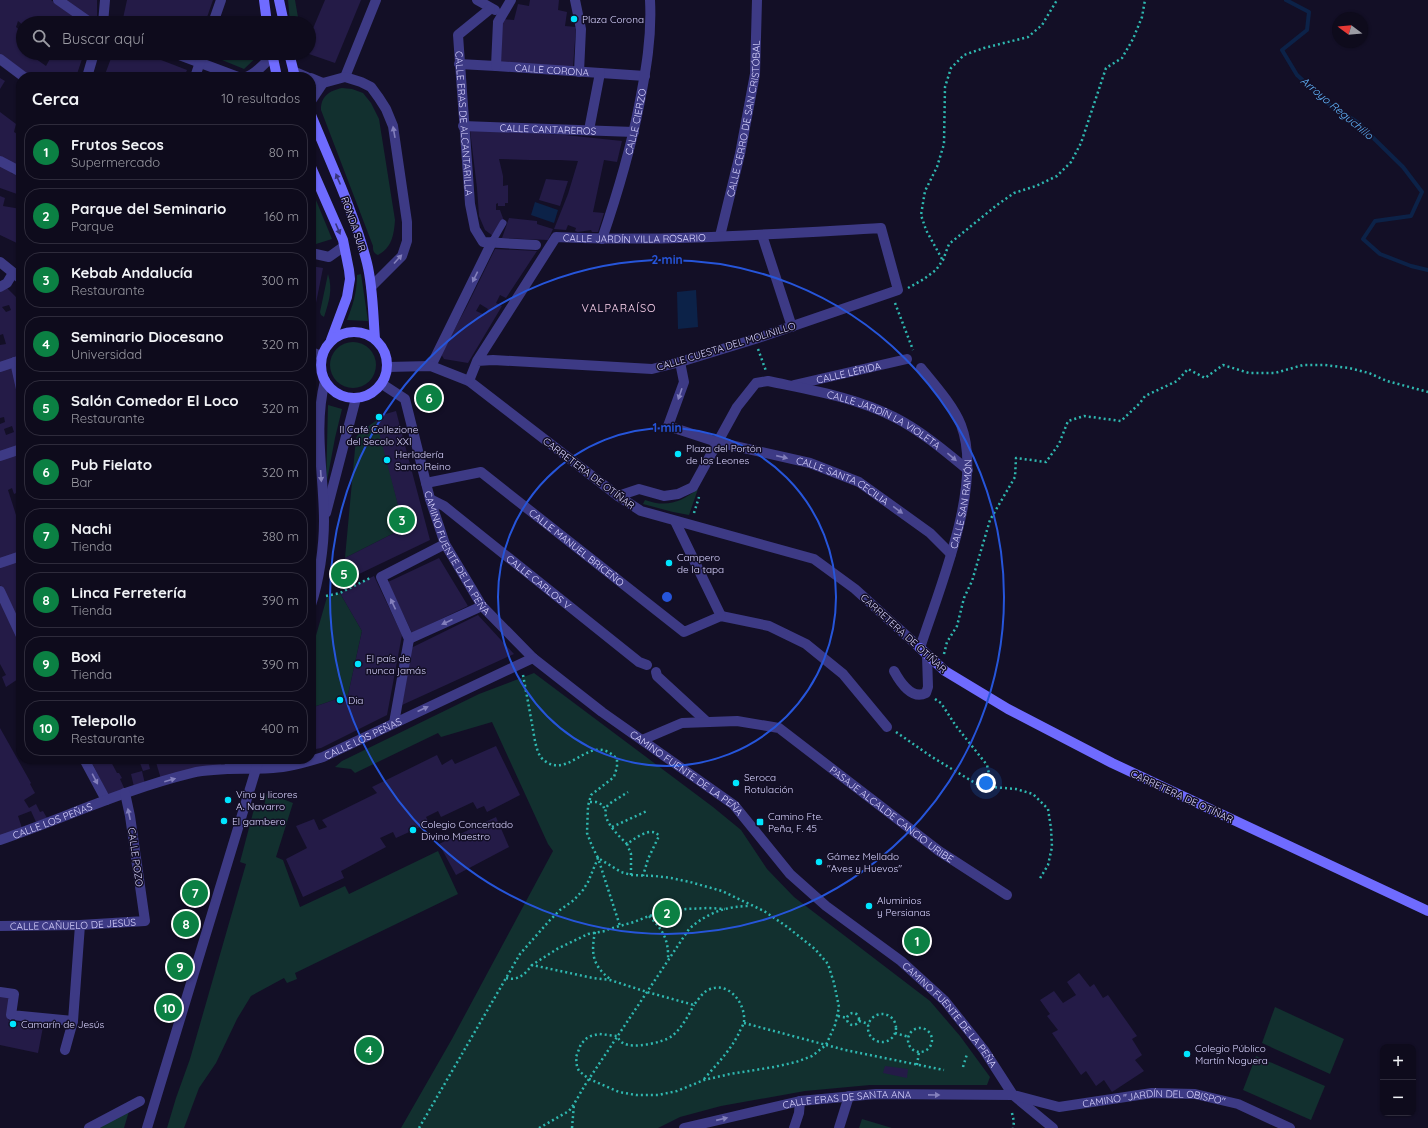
<!DOCTYPE html>
<html lang="es">
<meta charset="utf-8">
<style>
body{margin:0;font-family:Quicksand,sans-serif;background:#1c1929;color:#f1f3f6}
.controls{position:absolute;right:12px;bottom:12px;display:grid;overflow:hidden;border-radius:8px;box-shadow:0 1px 3px #0004}
.controls button{width:36px;height:36px;display:grid;place-items:center;padding:0;border:0;border-bottom:1px solid #2e2b3b;background:#0e0b1c;color:#f1f3f6;font:20px sans-serif}
.compass{position:absolute;left:1332px;top:12px;width:36px;height:36px;border-radius:50%;background:#0e0b1c;box-shadow:0 1px 3px #0004;rotate:286deg}
.you{position:absolute;left:986px;top:783px;width:14px;height:14px;margin:-10px;border:3px solid #fff;border-radius:50%;background:#1a73e8;box-shadow:0 0 0 6px #1a73e833}
.badge{display:grid;place-items:center;width:26px;height:26px;border-radius:50%;background:#0b8043;color:#fff;font-size:13px;font-weight:700}
.pin{position:absolute;translate:-50% -50%;border:2px solid #fff;box-shadow:0 1px 4px #0006}
.list{margin:0;padding:0;list-style:none}
h2{display:flex;justify-content:space-between;align-items:center;height:52px;margin:0;padding:0 16px;font-size:17px}
h2 small{font-size:13px;font-weight:400;color:#9b9ba3}
.list li{display:grid;grid-template-columns:26px 1fr auto;gap:12px;align-items:center;box-sizing:border-box;height:56px;margin:0 8px 8px;padding:0 8px;border:1px solid #2e2b3b;border-radius:16px}
.list b{display:block;font-size:15px;white-space:nowrap}
.list p{margin:0;font-size:13px;white-space:nowrap;color:#9b9ba3}
.list em{font-size:13px;font-style:normal;color:#9b9ba3}
.icon{flex:none;width:22px;height:22px;fill:none;stroke:currentColor;stroke-width:2;stroke-linecap:round;stroke-linejoin:round}
.map{position:relative;flex:none;width:1428px;height:1128px;overflow:hidden}
.search{position:absolute;background:#0e0b1c;box-shadow:0 1px 3px #0004;left:16px;top:16px;width:300px;height:44px;display:flex;align-items:center;gap:10px;box-sizing:border-box;padding:0 14px;border-radius:22px;color:#9b9ba3;font-size:15px}
.panel{position:absolute;background:#0e0b1c;box-shadow:0 1px 3px #0004;left:16px;top:72px;width:300px;height:692px;border-radius:16px}
.map>svg:first-child{display:block}
.green{fill:#12302f}
.water{fill:#0c2248}
.lines{fill:none;stroke-linecap:round;stroke-linejoin:round}
.stream{stroke:#0c2248;stroke-width:4}
.building{fill:#241b47;fill-rule:evenodd}
.path{stroke:#2fb8b0;stroke-width:2.5;stroke-dasharray:2 3;stroke-linecap:butt}
.lane{stroke:#3d3a85;stroke-width:7}
.street{stroke:#3d3a85;stroke-width:10}
.secondary{stroke:#6f6bff;stroke-width:10}
.oneway{fill:#837fbc}
.oneway2{fill:#38347d}
.ring{fill:none;stroke:#2655da;stroke-width:2}
.poi-dot{fill:#00e5ff;stroke:#130f26;stroke-width:1.5}
.labels{text-anchor:middle;stroke-width:3;stroke-linejoin:round;paint-order:stroke}
.poi-label{font-size:10px;fill:#d9d4ff;stroke:#130f26;text-anchor:start}
.street-label{font-size:10px;fill:#d9d4ff;stroke:#130f26}
.water-label{font-size:11px;font-style:italic;fill:#62b6ff;stroke:#130f26}
.neighbourhood-label{font-size:11px;letter-spacing:1px;fill:#ffd6f0;stroke:#130f26}
.centre{fill:#2655da;stroke:#130f26;stroke-width:2}
.ring-label{font-size:12px;text-anchor:middle;font-weight:bold;fill:#2655da;stroke:#130f26;stroke-width:3;stroke-linejoin:round;paint-order:stroke}
</style>
<div class="map">
<svg width="1428" height="1128" viewBox="0 0 1428 1128">
<rect width="100%" height="100%" fill="#130f26"/>
<!-- green -->
<g class="green">
<path d="M288,0H295L299,23H290Z"/>
<path d="M225,53H260V54L244,69L222,60Z"/>
<path d="M342,88L352,89L363,93L371,103L379,119L395,220C394,234 392,248 378,255C373,253 373,250 373,246L321,110C321,96 329,91 342,88Z"/>
<path d="M311,188L332,239L316,244L311,243Z"/>
<path d="M328,274C333,290 329,301 324,317L321,315L320,312Z"/>
<path d="M361,274L368,321L347,320C353,305 357,292 357,275Z"/>
<circle cx="353" cy="365" r="23"/>
<path d="M328,405L342,409L335,438L326,486Z"/>
<path d="M377,420L404,528L345,558L356,438L359,433Z"/>
<path d="M698,489L689,515L673,512L643,504L645,500C667,508 681,502 698,489Z"/>
<path d="M340,593L362,631L348,695L311,708V653L327,597Z"/>
<path d="M534,673L713,807L741,830L767,869L794,897L930,1001L960,1036L990,1077L987,1085H870L805,1091L721,1106L680,1117L658,1128H401L452,1039L553,851L548,844L492,722L441,737L438,733L355,773L351,769L335,767L342,761L479,694Z"/>
<path d="M267,793L293,803L276,857L283,860L300,907L345,886L349,894L438,851L458,894L295,973L297,979L287,983L284,978L251,996L237,1019L216,1063L199,1088L184,1128H167L176,1098L190,1059L246,864L240,862L254,809L264,806Z"/>
<path d="M1275,1007L1344,1039L1330,1074L1262,1043Z"/>
<path d="M1256,1056L1325,1086L1311,1120L1243,1090Z"/>
<path d="M129,1111L124,1128H97Z"/>
<path d="M862,1119L892,1128H859Z"/>
</g>
<!-- water -->
<g class="water">
<path d="M535,202L558,210L554,223L531,215Z"/>
<path d="M696,290L698,327L678,329L677,292Z"/>
</g>
<g class="lines">
<!-- stream -->
<path class="stream" d="M1286,0L1309,12L1307,30L1282,50L1297,75L1330,105L1357,122L1403,167L1422,192L1411,216L1375,221L1363,239L1380,254L1411,266L1428,270"/>
</g>
<!-- building -->
<g class="building">
<path d="M0,0H51L84,23H23V25L18,21L16,27L23,33V53H33L32,56L46,66L52,55L48,53H84L76,77H27L0,58Z"/>
<path d="M64,0H97V21L92,20Z"/>
<path d="M127,0H213L205,23H122Z"/>
<path d="M325,0H361L335,63L309,54V38Z"/>
<path d="M530,0H559L558,10L567,12L565,26L576,27L573,67L501,63L502,19L514,20L518,4L529,6Z"/>
<path d="M113,53H143L187,70L184,77H104Z"/>
<path d="M0,78L5,81L0,89Z"/>
<path d="M0,112L16,124L14,132L21,136V169L0,158Z"/>
<path d="M470,130L565,135L622,141L617,162L604,160L593,212L604,213L598,232H592L591,230L578,232L575,231L576,228L568,225L566,230L554,229L568,194L578,161L560,160H530L499,159L503,176V186L508,185V203H505V206H498V203L496,204V210H500L504,221L493,236L485,230L479,216L477,188Z"/>
<path d="M0,164L11,171V173L21,176V190L18,189L17,194L0,188Z"/>
<path d="M546,179L568,181L560,206L539,200Z"/>
<path d="M0,196L5,198L3,206L21,209V245L0,235Z"/>
<path d="M509,218L537,221V224L553,229L548,240L502,238Z"/>
<path d="M495,249L537,251L506,298L500,295L496,303L502,306L468,363L444,359L441,354L467,306ZM480,304L488,309L485,315L476,311Z"/>
<path d="M311,266L323,268L312,323H311Z"/>
<path d="M6,287L21,302V358L0,365V345L6,344L3,334L0,335V290ZM9,305L11,310L6,312L2,307Z"/>
<path d="M12,367L21,406V446L0,454V424L5,422L4,417L0,418V371ZM12,426L14,432L6,435L4,429Z"/>
<path d="M396,411L430,540L336,585L345,558L404,528L375,417Z"/>
<path d="M21,452V491L14,494L12,488L8,490L17,518L21,517V554L0,560V459Z"/>
<path d="M439,558L468,606L412,633L388,582Z"/>
<path d="M21,560V618L17,619L0,585V567Z"/>
<path d="M374,576L402,635L387,715L321,748L311,750V708L348,695L362,631L340,593Z"/>
<path d="M0,599L21,644V677L6,687L2,677L6,675L0,664Z"/>
<path d="M478,615L514,654L402,705L411,648Z"/>
<path d="M0,728L31,783L30,784L35,793L24,800L29,808L36,804L40,812L43,811L47,818L36,822L31,811L18,816L22,828L0,836Z"/>
<path d="M496,746L520,795L487,812L484,806L477,809L473,802L441,817L438,811L426,817L429,823L396,838L393,832L380,838L386,847L341,871L344,878L303,897L286,859L307,848L296,826L314,819L319,830L327,827L322,820L377,793L372,787L437,755L442,765L452,759L455,764Z"/>
<path d="M90,759H113L110,760L117,773H119L122,778L120,779L125,790L109,796Z"/>
<path d="M155,759H222L221,766L161,779Z"/>
<path d="M148,761L150,769L143,771L140,763Z"/>
<path d="M142,771L145,784L134,787L131,774Z"/>
<path d="M496,817L509,847L456,875L439,844Z"/>
<path d="M1079,973L1090,987L1094,984L1103,998L1108,995L1137,1036L1132,1039L1142,1055L1135,1060L1144,1071L1112,1092L1104,1080L1096,1086L1086,1071L1081,1075L1052,1033L1058,1030L1047,1016L1050,1014L1040,1000L1054,991L1063,1003L1076,995L1067,982Z"/>
<path d="M0,994L13,996L8,1020L43,1027L38,1053L0,1045Z"/>
<path d="M885,1066L908,1069L907,1078L883,1073Z"/>
</g>
<g class="lines">
<!-- path -->
<g class="path">
<path d="M942,259L926,230L921,215L925,191L937,167L944,144L945,87L951,68L964,55L984,48L1028,37L1042,25L1057,0"/>
<path d="M908,288L924,279L936,270L943,260L949,244L997,205L1014,193L1036,186L1057,176L1071,162L1081,143L1106,68L1122,58L1133,39L1142,17L1145,0"/>
<path d="M895,303L913,350"/>
<path d="M758,349L766,371"/>
<path d="M694,513L699,497"/>
<path d="M326,596L340,593L370,578"/>
<path d="M944,654L947,642L957,626L964,598L972,581L990,520L1015,477L1016,458L1046,462L1059,444L1068,421L1084,416L1121,421L1140,403L1145,396L1177,381L1188,369L1205,378L1223,365L1249,373H1275L1303,365H1325L1349,368L1369,373L1387,381L1428,392"/>
<path d="M523,675C526,691 529,707 532,724C534,734 535,747 540,756C542,759 547,763 550,764C574,773 592,732 617,759V767L614,777L591,795L588,806L587,833L592,846L598,858L621,872L631,875L655,876L671,878L690,882L722,891L764,911L786,926L815,949L828,964L834,983L839,1007L835,1025L826,1045L812,1056L796,1062L774,1067L730,1074L704,1080L677,1091L658,1095H636L619,1092L589,1079L579,1071L577,1067L576,1057L581,1044L587,1038L591,1036L599,1034L617,1036C619,1039 620,1042 623,1043C632,1049 663,1043 672,1036C682,1028 688,1016 694,1005"/>
<path d="M935,699L941,703L956,726L987,765L992,787"/>
<path d="M896,732L932,757L980,786L1016,789L1033,794L1048,809L1051,828L1052,847L1048,865L1039,880"/>
<path d="M590,802H596L603,805L605,811"/>
<path d="M612,827L647,811"/>
<path d="M627,844C618,835 597,816 609,804C615,800 622,796 628,792"/>
<path d="M631,875V854L627,844C634,839 652,825 659,836L648,859L643,876"/>
<path d="M649,916C663,930 669,940 668,960"/>
<path d="M595,932C591,953 592,965 610,979"/>
<path d="M506,978C519,981 525,974 532,965"/>
<circle cx="853" cy="1019" r="6"/>
<circle cx="882" cy="1028" r="14"/>
<path d="M838,1016L847,1018"/>
<path d="M859,1021L869,1024"/>
<path d="M744,1023L845,1050L944,1070"/>
<circle cx="920" cy="1040" r="12"/>
<path d="M895,1033L909,1037"/>
<path d="M917,1065L919,1052"/>
<path d="M963,1067L967,1054"/>
<path d="M704,1079C717,1064 730,1051 739,1033C740,1030 743,1026 744,1022C746,1003 728,980 708,990C702,993 698,1000 694,1005L647,992L610,980L593,978L532,965L557,949L588,934L605,931L609,929L634,922L649,916L666,912L686,909L709,908L725,909"/>
<path d="M1012,1113L1014,1122L1013,1128"/>
<path d="M419,1128L520,954L550,920L560,910L574,900L583,890L588,882L598,858L620,926"/>
<path d="M539,1128L569,1111L574,1104L585,1085L689,929C707,913 726,906 750,906"/>
<path d="M572,1128L574,1104"/>
</g>
<!-- lane -->
<path class="lane" d="M492,242L503,223"/>
<!-- street -->
<g class="street">
<path d="M58,0L91,23"/>
<path d="M477,0L495,10"/>
<path d="M575,0L581,29L579,72"/>
<path id="s1" d="M490,9L458,35L470,204L475,229L483,242L536,245"/>
<path d="M103,23L105,0"/>
<path d="M213,23L221,0"/>
<path d="M174,53L238,77"/>
<path d="M0,59L24,77"/>
<path id="s2" d="M459,64L496,66L645,76"/>
<path d="M496,66L498,22L511,0"/>
<path d="M293,71L307,77"/>
<path d="M87,77L94,53"/>
<path d="M195,77L203,53"/>
<path d="M246,77C256,74 265,63 273,55"/>
<path d="M345,77L376,0"/>
<path d="M311,78L323,83L345,77L361,82L371,87L379,98L386,109L393,126L407,222V241L402,256L371,287"/>
<path d="M311,101L323,83"/>
<path id="s3" d="M463,126L634,132"/>
<path d="M589,130L600,73"/>
<path d="M0,161L21,172"/>
<path d="M762,235L792,327"/>
<path id="s4" d="M720,236L740,154L755,74L757,0"/>
<path id="s5" d="M602,239C617,195 630,152 639,106C646,70 652,37 650,0"/>
<path d="M311,253L329,257L343,247"/>
<path d="M0,262L21,279"/>
<path d="M0,287L7,283L13,273"/>
<path d="M311,352L321,356"/>
<path d="M15,362L21,389"/>
<path id="s6" d="M680,362L684,382L668,426L717,442L810,463L859,482L930,533L951,554"/>
<path d="M431,366L492,242"/>
<path d="M0,367L21,360"/>
<path id="s7" d="M387,367L431,366L469,381L618,496L641,511L814,559L855,589L920,648C939,589 984,484 961,425C953,405 934,384 921,368"/>
<path id="s8" d="M469,381L477,361L556,237C664,242 773,234 881,228L898,290L755,339L680,362L652,369L493,360L477,361"/>
<path id="s9" d="M382,384L405,399L430,499L445,544L482,606L533,658L602,712L734,805L790,874L826,906L901,961L945,1001L984,1050L1013,1095L1053,1128"/>
<path id="s10" d="M794,385L907,359"/>
<path d="M0,456L21,449"/>
<path id="s11" d="M426,483L481,472L684,632L721,616L769,626L806,644L843,674L887,727"/>
<path id="s12" d="M618,496L639,489L664,496L678,494L693,487L737,407L756,383L768,381C810,390 855,397 894,417C920,430 945,451 968,470"/>
<path id="s13" d="M430,499L444,506L639,662L647,665"/>
<path d="M326,513L356,398"/>
<path d="M675,521L721,616"/>
<path d="M0,563L21,556"/>
<path d="M0,591L21,636"/>
<path d="M311,605C319,581 324,547 324,521C324,475 313,427 325,381"/>
<path d="M409,639L482,606"/>
<path d="M894,671C900,682 912,700 926,693L928,687L927,655"/>
<path d="M656,672L657,676L707,722"/>
<path d="M394,723L409,639L381,577L445,544"/>
<path id="s14" d="M642,740L682,723L737,721L779,728L939,851L1007,895"/>
<path d="M84,759L106,800"/>
<path d="M229,769L231,759"/>
<path id="s15" d="M0,840C64,818 126,789 192,773C218,767 246,770 273,768C290,767 307,762 323,757L533,658"/>
<path id="s16" d="M0,926L80,925L145,921L130,816L125,793"/>
<path d="M0,992L14,994L11,1015L73,1021"/>
<path d="M65,1050L73,1021L80,925"/>
<path d="M89,1128L140,1101"/>
<path d="M147,1128L259,759"/>
<path id="s17" d="M684,1128L800,1101L876,1094L1013,1095L1059,1107L1152,1093L1195,1094L1238,1104L1290,1128"/>
<path d="M794,1128L799,1113L800,1101"/>
<path d="M839,1128L849,1096"/>
</g>
<!-- secondary -->
<g class="secondary">
<path d="M264,0L267,23"/>
<path d="M279,0L284,23"/>
<path d="M272,53L277,77"/>
<path d="M289,53L295,77"/>
<path d="M311,115C331,164 354,212 367,263C373,287 373,314 375,339"/>
<path d="M311,167L343,240L349,270L350,279L347,297L331,340"/>
<circle cx="354" cy="365" r="33"/>
<path d="M920,648L945,671L1008,709L1112,763L1428,911"/>
</g>
</g>
<!-- one-way arrows -->
<defs><path id="oneway-solid" d="M-6-.8H1V-3.2L6.5 0L1 3.2V.8H-6Z"/></defs>
<g class="oneway">
<use href="#oneway-solid" transform="translate(394 132) rotate(-100)"/>
<use href="#oneway-solid" transform="translate(398 259) rotate(-48)"/>
<use href="#oneway-solid" transform="translate(475 277) rotate(116)"/>
<use href="#oneway-solid" transform="translate(680 394) rotate(109)"/>
<use href="#oneway-solid" transform="translate(782 457) rotate(13)"/>
<use href="#oneway-solid" transform="translate(952 457) rotate(40)"/>
<use href="#oneway-solid" transform="translate(321 476) rotate(86)"/>
<use href="#oneway-solid" transform="translate(898 510) rotate(36)"/>
<use href="#oneway-solid" transform="translate(393 604) rotate(-115)"/>
<use href="#oneway-solid" transform="translate(447 622) rotate(156)"/>
<use href="#oneway-solid" transform="translate(423 709) rotate(-25)"/>
<use href="#oneway-solid" transform="translate(95 779) rotate(62)"/>
<use href="#oneway-solid" transform="translate(170 780) rotate(-16)"/>
<use href="#oneway-solid" transform="translate(129 814) rotate(-102)"/>
<use href="#oneway-solid" transform="translate(934 1095) rotate(1)"/>
<use href="#oneway-solid" transform="translate(722 1119) rotate(-13)"/>
</g>
<g class="oneway2">
<use href="#oneway-solid" transform="translate(338 179) rotate(-113)"/>
<use href="#oneway-solid" transform="translate(338 229) rotate(67)"/>
</g>
<!-- distance rings -->
<g class="ring">
<circle cx="667" cy="597" r="169"/>
<circle cx="667" cy="597" r="337"/>
</g>
<!-- markers -->
<g class="poi-dot">
<circle cx="574" cy="19" r="4"/>
<circle cx="379" cy="417" r="4"/>
<circle cx="678" cy="454" r="4"/>
<circle cx="387" cy="460" r="4"/>
<circle cx="669" cy="563" r="4"/>
<circle cx="358" cy="664" r="4"/>
<circle cx="340" cy="700" r="4"/>
<circle cx="736" cy="783" r="4"/>
<circle cx="228" cy="800" r="4"/>
<circle cx="224" cy="821" r="4"/>
<rect x="756" y="818" width="8" height="8" rx="2"/>
<circle cx="413" cy="830" r="4"/>
<circle cx="819" cy="862" r="4"/>
<circle cx="869" cy="906" r="4"/>
<circle cx="13" cy="1024" r="4"/>
<circle cx="1187" cy="1054" r="4"/>
</g>
<g class="labels">
<!-- poi labels -->
<g class="poi-label">
<text x="582" y="23">Plaza Corona</text>
<text x="379" y="433" text-anchor="middle">Il Café Collezione<tspan x="379" dy="12">del Secolo XXI</tspan></text>
<text x="686" y="452">Plaza del Portón<tspan x="686" dy="12">de los Leones</tspan></text>
<text x="395" y="458">Herladería<tspan x="395" dy="12">Santo Reino</tspan></text>
<text x="677" y="561">Campero<tspan x="677" dy="12">de la tapa</tspan></text>
<text x="366" y="662">El país de<tspan x="366" dy="12">nunca jamás</tspan></text>
<text x="348" y="704">Dia</text>
<text x="744" y="781">Seroca<tspan x="744" dy="12">Rotulación</tspan></text>
<text x="236" y="798">Vino y licores<tspan x="236" dy="12">A. Navarro</tspan></text>
<text x="768" y="820">Camino Fte.<tspan x="768" dy="12">Peña, F. 45</tspan></text>
<text x="232" y="825">El gambero</text>
<text x="421" y="828">Colegio Concertado<tspan x="421" dy="12">Divino Maestro</tspan></text>
<text x="827" y="860">Gámez Mellado<tspan x="827" dy="12">"Aves y Huevos"</tspan></text>
<text x="877" y="904">Aluminios<tspan x="877" dy="12">y Persianas</tspan></text>
<text x="21" y="1028">Camarín de Jesús</text>
<text x="1195" y="1052">Colegio Público<tspan x="1195" dy="12">Martín Noguera</tspan></text>
</g>
<!-- street labels -->
<g class="street-label">
<text dy="4" stroke="none"><textPath href="#s2" startOffset="93">CALLE CORONA</textPath></text>
<text dy="4" stroke="none"><textPath href="#s4" startOffset="120">CALLE CERRO DE SAN CRISTÓBAL</textPath></text>
<text dy="4" stroke="none"><textPath href="#s5" startOffset="122">CALLE CIERZO</textPath></text>
<text dy="4" stroke="none"><textPath href="#s1" startOffset="130">CALLE ERAS DE ALCANTARILLA</textPath></text>
<text dy="4" stroke="none"><textPath href="#s3" startOffset="85">CALLE CANTAREROS</textPath></text>
<text transform="translate(354 224) rotate(71)" y="4">RONDA SUR</text>
<text dy="4" stroke="none"><textPath href="#s8" startOffset="247">CALLE JARDÍN VILLA ROSARIO</textPath></text>
<text transform="translate(726 346) rotate(-17)" y="4">CALLE CUESTA DEL MOLINILLO</text>
<text dy="4" stroke="none"><textPath href="#s10" startOffset="56">CALLE LÉRIDA</textPath></text>
<text dy="4" stroke="none"><textPath href="#s12" startOffset="336">CALLE JARDÍN LA VIOLETA</textPath></text>
<text transform="translate(589 473) rotate(37)" y="4">CARRETERA DE OTÍÑAR</text>
<text dy="4" stroke="none"><textPath href="#s6" startOffset="251">CALLE SANTA CECILIA</textPath></text>
<text dy="4" stroke="none"><textPath href="#s7" startOffset="769">CALLE SAN RAMÓN</textPath></text>
<text dy="4" stroke="none"><textPath href="#s11" startOffset="178">CALLE MANUEL BRICEÑO</textPath></text>
<text dy="4" stroke="none"><textPath href="#s9" startOffset="191">CAMINO FUENTE DE LA PEÑA</textPath></text>
<text dy="4" stroke="none"><textPath href="#s13" startOffset="137">CALLE CARLOS V</textPath></text>
<text transform="translate(904 633) rotate(42)" y="4">CARRETERA DE OTÍÑAR</text>
<text dy="4" stroke="none"><textPath href="#s15" startOffset="380">CALLE LOS PEÑAS</textPath></text>
<text dy="4" stroke="none"><textPath href="#s9" startOffset="515">CAMINO FUENTE DE LA PEÑA</textPath></text>
<text transform="translate(1182 796) rotate(25)" y="4">CARRETERA DE OTÍÑAR</text>
<text dy="4" stroke="none"><textPath href="#s14" startOffset="283">PASAJE ALCALDE CANCIO URIBE</textPath></text>
<text dy="4" stroke="none"><textPath href="#s15" startOffset="56">CALLE LOS PEÑAS</textPath></text>
<text transform="translate(136 857) rotate(82)" y="4">CALLE POZO</text>
<text dy="4" stroke="none"><textPath href="#s16" startOffset="73">CALLE CAÑUELO DE JESÚS</textPath></text>
<text dy="4" stroke="none"><textPath href="#s9" startOffset="875">CAMINO FUENTE DE LA PEÑA</textPath></text>
<text dy="4" stroke="none"><textPath href="#s17" startOffset="166">CALLE ERAS DE SANTA ANA</textPath></text>
<text dy="4" stroke="none"><textPath href="#s17" startOffset="476">CAMINO "JARDÍN DEL OBISPO"</textPath></text>
</g>
<!-- water labels -->
<g class="water-label">
<text transform="translate(1337 108) rotate(40)" y="4">Arroyo Reguchillo</text>
</g>
<!-- neighbourhood labels -->
<g class="neighbourhood-label">
<text x="619" y="312">VALPARAÍSO</text>
</g>
</g>
<circle cx="667" cy="597" r="6" class="centre"/>
<g class="ring-label">
<text x="667" y="264">2 min</text>
<text x="667" y="432">1 min</text>
</g>
</svg>
<div class="controls">
<button>+</button>
<button>−</button>
</div>
<svg class="compass" viewBox="-18 -18 36 36"><path d="M0-13l5 13h-10z" fill="#e53935"/><path d="M0 13l5-13h-10z" fill="#9b9ba3"/></svg>
<div class="you"></div>
<div class="pin badge" style="left:917px;top:941px">1</div>
<div class="pin badge" style="left:667px;top:913px">2</div>
<div class="pin badge" style="left:402px;top:520px">3</div>
<div class="pin badge" style="left:369px;top:1050px">4</div>
<div class="pin badge" style="left:344px;top:574px">5</div>
<div class="pin badge" style="left:429px;top:398px">6</div>
<div class="pin badge" style="left:195px;top:893px">7</div>
<div class="pin badge" style="left:186px;top:924px">8</div>
<div class="pin badge" style="left:180px;top:967px">9</div>
<div class="pin badge" style="left:169px;top:1008px">10</div>
<div class="search"><svg class="icon" aria-label="search" viewBox="0 0 24 24"><circle cx="10" cy="10" r="6"/><path d="M15 15l6 6"/></svg>Buscar aquí</div>
<section class="panel">
<h2>Cerca<small>10 resultados</small></h2>
<ul class="list">
<li><span class="badge">1</span><div><b>Frutos Secos</b><p>Supermercado</p></div><em>80 m</em></li>
<li><span class="badge">2</span><div><b>Parque del Seminario</b><p>Parque</p></div><em>160 m</em></li>
<li><span class="badge">3</span><div><b>Kebab Andalucía</b><p>Restaurante</p></div><em>300 m</em></li>
<li><span class="badge">4</span><div><b>Seminario Diocesano</b><p>Universidad</p></div><em>320 m</em></li>
<li><span class="badge">5</span><div><b>Salón Comedor El Loco</b><p>Restaurante</p></div><em>320 m</em></li>
<li><span class="badge">6</span><div><b>Pub Fielato</b><p>Bar</p></div><em>320 m</em></li>
<li><span class="badge">7</span><div><b>Nachi</b><p>Tienda</p></div><em>380 m</em></li>
<li><span class="badge">8</span><div><b>Linca Ferretería</b><p>Tienda</p></div><em>390 m</em></li>
<li><span class="badge">9</span><div><b>Boxi</b><p>Tienda</p></div><em>390 m</em></li>
<li><span class="badge">10</span><div><b>Telepollo</b><p>Restaurante</p></div><em>400 m</em></li>
</ul>
</section>
</div>
